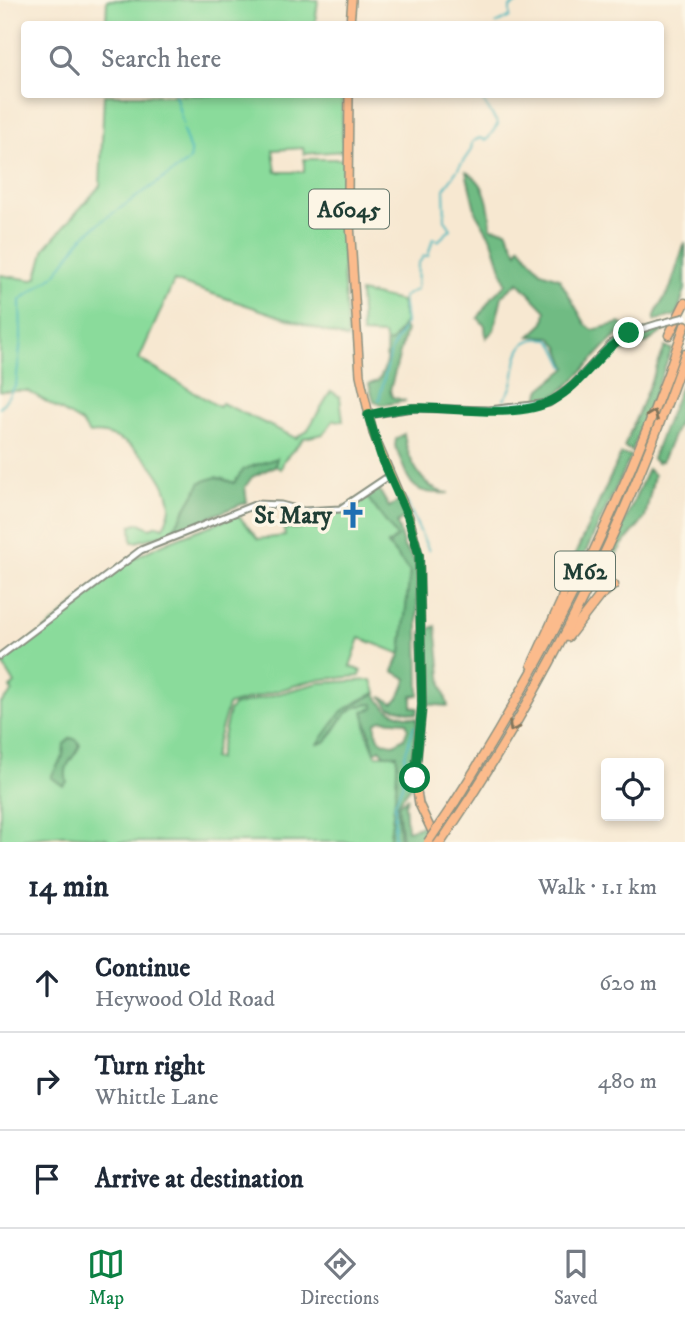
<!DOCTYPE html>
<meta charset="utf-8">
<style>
body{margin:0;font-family:"IM FELL DW Pica",serif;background:#f2f2f3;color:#1f2937}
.controls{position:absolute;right:21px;bottom:21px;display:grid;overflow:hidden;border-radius:7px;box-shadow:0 4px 10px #0003}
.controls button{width:63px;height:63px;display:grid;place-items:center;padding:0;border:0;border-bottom:2px solid #e0e1e3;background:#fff;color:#1f2937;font:35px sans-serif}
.stop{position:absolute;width:21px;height:21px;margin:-16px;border:5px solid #0b8043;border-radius:50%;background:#fff}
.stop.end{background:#0b8043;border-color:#fff;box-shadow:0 2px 7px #0008}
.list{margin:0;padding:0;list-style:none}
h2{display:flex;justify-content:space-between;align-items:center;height:91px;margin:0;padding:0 28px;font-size:30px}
h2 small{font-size:23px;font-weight:400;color:#747a83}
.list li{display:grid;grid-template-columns:46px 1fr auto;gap:21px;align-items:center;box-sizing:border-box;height:98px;padding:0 28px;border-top:2px solid #e0e1e3}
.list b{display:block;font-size:26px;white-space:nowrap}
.list p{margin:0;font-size:23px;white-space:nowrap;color:#747a83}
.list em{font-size:23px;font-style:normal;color:#747a83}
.icon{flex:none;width:38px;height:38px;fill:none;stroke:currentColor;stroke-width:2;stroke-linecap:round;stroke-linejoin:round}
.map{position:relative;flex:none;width:685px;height:842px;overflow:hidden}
.search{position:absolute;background:#fff;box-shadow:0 4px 10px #0003;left:21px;right:21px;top:21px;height:77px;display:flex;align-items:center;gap:18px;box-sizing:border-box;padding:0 24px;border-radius:7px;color:#747a83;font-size:26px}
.sheet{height:385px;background:#fff}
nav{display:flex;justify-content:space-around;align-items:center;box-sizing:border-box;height:98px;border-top:2px solid #e0e1e3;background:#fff;font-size:19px;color:#747a83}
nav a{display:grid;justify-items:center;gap:4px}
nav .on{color:#0b8043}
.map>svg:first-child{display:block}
.green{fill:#8adb9b;stroke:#548c68;stroke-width:2}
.forest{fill:#6fbb83;stroke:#477c5c;stroke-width:2;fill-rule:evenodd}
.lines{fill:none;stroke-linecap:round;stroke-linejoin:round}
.stream{stroke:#46b6bd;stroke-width:2}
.tertiary-casing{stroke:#8b9282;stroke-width:9}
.primary-casing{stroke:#8b9282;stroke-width:10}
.motorway-casing{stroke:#8b9282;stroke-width:11}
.tertiary{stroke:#fff;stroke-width:5}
.primary{stroke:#fbbb8c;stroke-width:7}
.motorway{stroke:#fbbb8c;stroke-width:8}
.tertiary-bridge-casing{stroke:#8b9282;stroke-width:9;stroke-linecap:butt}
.motorway-bridge-casing{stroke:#8b9282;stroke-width:11;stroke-linecap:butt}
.tertiary-bridge{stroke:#fff;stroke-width:5}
.motorway-bridge{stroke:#fbbb8c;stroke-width:8}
.oneway{stroke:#82765c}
.route{stroke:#0b8043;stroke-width:9}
.labels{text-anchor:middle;stroke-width:7;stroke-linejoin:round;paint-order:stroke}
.shield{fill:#fcf5e5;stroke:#617469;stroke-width:2}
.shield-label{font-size:23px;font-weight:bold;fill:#1f3d34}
.poi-label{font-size:24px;font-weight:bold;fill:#1f3d34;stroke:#fcf5e5;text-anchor:end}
</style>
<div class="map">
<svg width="685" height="842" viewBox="0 0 685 842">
<rect width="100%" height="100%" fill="#fcf5e5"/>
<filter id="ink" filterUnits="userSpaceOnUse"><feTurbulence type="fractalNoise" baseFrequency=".0143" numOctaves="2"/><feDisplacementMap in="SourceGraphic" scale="14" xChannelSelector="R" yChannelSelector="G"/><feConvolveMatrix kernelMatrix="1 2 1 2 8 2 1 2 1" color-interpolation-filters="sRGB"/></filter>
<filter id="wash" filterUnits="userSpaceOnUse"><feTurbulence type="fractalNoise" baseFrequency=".00686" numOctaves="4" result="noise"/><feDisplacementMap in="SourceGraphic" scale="28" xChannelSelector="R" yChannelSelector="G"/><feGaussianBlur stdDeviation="1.57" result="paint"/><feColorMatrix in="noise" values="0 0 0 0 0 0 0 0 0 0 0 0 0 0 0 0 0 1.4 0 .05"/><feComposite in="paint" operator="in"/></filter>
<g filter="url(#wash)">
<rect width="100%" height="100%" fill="#f7e8d1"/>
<!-- green -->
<g class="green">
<path d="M107,0H318L315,24H106Z"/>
<path d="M104,95H342L343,151L304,154L303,148L273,150L276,172H304V159H343V272L348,339L174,281L139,359L219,407L222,403L296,438L307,431L331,391L340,397L343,421L334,420L323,434L304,438L284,460L281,469L275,466L276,460L255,465L234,483L222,478L201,483L172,532L136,542H132L131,526L140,523L150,528L157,525L164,527C166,521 170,513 170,507C169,473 123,427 89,434L82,423L28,391H0V275L32,280L37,277L45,248L100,186Z"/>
<path d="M360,292L401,301L405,321L392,342L386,343L384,335L362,334Z"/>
<path d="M367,497L397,537L388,544L410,571L401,654L360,638L350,666L361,671L360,676L314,680L228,705L213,758L218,759L229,711L233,706L318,683L372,680L376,693C349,702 338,718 322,740C345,730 334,705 375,704L374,708L364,711L367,733L376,755H397C398,784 394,813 389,842H112L106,838L63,835L0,842V704L13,692L10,688L15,684L1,661C45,636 79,597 120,568C154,543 199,531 238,515L258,539L285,536L284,528L301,529L306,524L316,529L317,514L341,511Z"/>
</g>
<!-- forest -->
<g class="forest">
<path d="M466,172C487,181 490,209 491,228L506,230L517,252L520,246L541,272L559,278L586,325L593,330L620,323L628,328C594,348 577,391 538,403L540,390L567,368L559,347L551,337L530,336L544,323L546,311L518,282L502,296L494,330L486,338L485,326L478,318L492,297L506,284L492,240L476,213Z"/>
<path d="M685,242V289L677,315L654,321C655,308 666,299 671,286C676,271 680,256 685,242Z"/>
<path d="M673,324C652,338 639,355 612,350L635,334Z"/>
<path d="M403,327L406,330L390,390L392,397L406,401L383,405L374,402L369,384L378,381C387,367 387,359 386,343L392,342Z"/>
<path d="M665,347L672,349L632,451L624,447Z"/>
<path d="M685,375V408L662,461L657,463L652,459Z"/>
<path d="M404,434C407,458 423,492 449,493C407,496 410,480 395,446L396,439Z"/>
<path d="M621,454L631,456L579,566L574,557Z"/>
<path d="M277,458L275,466L252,477L245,487L247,502L172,532L201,482L216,477L234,483L244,469Z"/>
<path d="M648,469L654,475L645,518L622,545L606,571L607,561Z"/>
<path d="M378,488L389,507L399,501L405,518L397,523L404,547L417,563L419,695L412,696V707L418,708L417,714L389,707L381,696L393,703L399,698L407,679L393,671L401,653L410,572L388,545L397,537L367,497Z"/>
<path d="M436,626L442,685L448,706L426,704L422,632Z"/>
<path d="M376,693C383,712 398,715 417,718L412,785L397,804L400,842H389C393,813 398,784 397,755H385L380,749L375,752L363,711L374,708V704C342,705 343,722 325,742L318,744L342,711ZM381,720L406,722L408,728L404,738L394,744C380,743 375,737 376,723Z"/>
<path d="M71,738L77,740L80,745C74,759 62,764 67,782L63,786L51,777L63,756L64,744Z"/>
<path d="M408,797L405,804L407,830L425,825L428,830L420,842H402L398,805Z"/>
</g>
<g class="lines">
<!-- stream -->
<g class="stream">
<path d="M495,24L510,17V7L523,0"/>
<path d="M175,94L183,124"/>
<path d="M504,399C524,378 503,333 549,339L555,346L565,367"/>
<path d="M379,400L391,351L406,323L403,297L417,289L418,264L424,256H428L433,238L438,241L451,229L445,220L444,189L471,150L472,142L479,138L487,140L498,124L483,101V94"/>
<path d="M0,408L16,385L21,339L20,300L55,275L81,239L103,220L189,161L191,154L183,130"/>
<path d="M406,501L429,551"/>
<path d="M394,842L395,803L402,786L405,755L414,726"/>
</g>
</g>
</g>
<g filter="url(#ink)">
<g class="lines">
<defs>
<g id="tertiary">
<path d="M368,415L413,408L489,410L549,403L572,386L612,343L629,333L658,324"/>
<path d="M0,656L141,550L257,504L281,505L304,511L340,509L389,476"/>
</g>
<g id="primary">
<path d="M350,24L352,0"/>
<path d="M349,94L348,193L360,375L373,433L409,517L419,555L422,705L415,778L419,804L437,842"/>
</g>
<g id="motorway">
<path d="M669,335L685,303"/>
<path d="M568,637L599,597L614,585"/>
<path d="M532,665L561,602L571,565"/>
<path d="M455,802C550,652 629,493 685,325"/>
<path d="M441,842C543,692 625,526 685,354"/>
</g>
</defs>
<!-- tertiary casing -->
<use href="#tertiary" class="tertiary-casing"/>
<!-- primary casing -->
<use href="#primary" class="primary-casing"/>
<!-- motorway casing -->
<use href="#motorway" class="motorway-casing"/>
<!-- tertiary -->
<use href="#tertiary" class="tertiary"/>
<!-- primary -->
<use href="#primary" class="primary"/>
<!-- motorway -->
<use href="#motorway" class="motorway"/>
<defs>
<path id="tertiary-bridge" d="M658,324L685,317"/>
<path id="motorway-bridge" d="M428,842L455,802"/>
</defs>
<!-- tertiary-bridge casing -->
<use href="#tertiary-bridge" class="tertiary-bridge-casing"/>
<!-- motorway-bridge casing -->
<use href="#motorway-bridge" class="motorway-bridge-casing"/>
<!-- tertiary-bridge -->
<use href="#tertiary-bridge" class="tertiary-bridge"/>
<!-- motorway-bridge -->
<use href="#motorway-bridge" class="motorway-bridge"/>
</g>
<!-- one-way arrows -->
<defs><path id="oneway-chevron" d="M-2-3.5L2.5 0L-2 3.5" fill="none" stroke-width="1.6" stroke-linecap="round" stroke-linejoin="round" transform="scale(1.75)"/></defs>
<g class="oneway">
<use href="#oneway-chevron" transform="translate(653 415) rotate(-69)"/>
<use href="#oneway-chevron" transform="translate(513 727) rotate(121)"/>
</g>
</g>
<g class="lines" filter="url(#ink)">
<!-- route -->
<path class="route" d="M415,778L422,705L419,555L408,517L381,456L368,415C382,412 396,409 410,408C452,406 516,421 553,400C583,384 599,351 629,333"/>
</g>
<!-- icons -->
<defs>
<symbol id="church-bare" viewBox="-9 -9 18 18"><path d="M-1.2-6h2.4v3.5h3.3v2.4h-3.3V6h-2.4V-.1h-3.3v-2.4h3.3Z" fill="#1f6fb2" stroke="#fcf5e5" stroke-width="2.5" paint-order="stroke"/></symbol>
</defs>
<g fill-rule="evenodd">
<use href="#church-bare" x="334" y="496" width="38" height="38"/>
</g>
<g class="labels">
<!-- shield labels -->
<g class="shield">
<rect x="309" y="189.5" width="80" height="39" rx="5"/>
<rect x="555" y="551.5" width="60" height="39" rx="5"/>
</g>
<g class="shield-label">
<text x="349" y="217">A6045</text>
<text x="585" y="579">M62</text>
</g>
<!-- poi labels -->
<g class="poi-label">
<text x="332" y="523">St Mary</text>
</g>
</g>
</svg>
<div class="controls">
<button><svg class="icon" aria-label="locate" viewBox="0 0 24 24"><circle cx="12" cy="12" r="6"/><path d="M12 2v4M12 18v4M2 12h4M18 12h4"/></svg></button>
</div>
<div class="stop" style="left:415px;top:778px"></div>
<div class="stop end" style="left:629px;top:333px"></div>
<div class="search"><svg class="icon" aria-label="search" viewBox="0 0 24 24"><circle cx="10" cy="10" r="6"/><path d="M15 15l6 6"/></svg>Search here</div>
</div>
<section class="sheet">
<h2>14 min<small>Walk · 1.1 km</small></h2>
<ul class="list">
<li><svg class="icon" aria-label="ahead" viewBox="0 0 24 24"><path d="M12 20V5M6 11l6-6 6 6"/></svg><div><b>Continue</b><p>Heywood Old Road</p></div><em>620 m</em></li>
<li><svg class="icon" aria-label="right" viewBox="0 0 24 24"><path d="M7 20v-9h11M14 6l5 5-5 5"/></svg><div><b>Turn right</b><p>Whittle Lane</p></div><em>480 m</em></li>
<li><svg class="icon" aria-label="arrive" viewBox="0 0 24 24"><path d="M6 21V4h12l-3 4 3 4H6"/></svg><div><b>Arrive at destination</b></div></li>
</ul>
</section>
<nav>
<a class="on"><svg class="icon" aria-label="map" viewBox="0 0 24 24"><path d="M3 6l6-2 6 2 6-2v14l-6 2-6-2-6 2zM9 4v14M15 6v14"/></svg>Map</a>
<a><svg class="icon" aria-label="directions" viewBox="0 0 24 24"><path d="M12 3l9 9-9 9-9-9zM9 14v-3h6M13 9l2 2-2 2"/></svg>Directions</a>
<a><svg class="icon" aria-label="saved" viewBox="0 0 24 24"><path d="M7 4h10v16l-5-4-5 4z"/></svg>Saved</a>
</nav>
